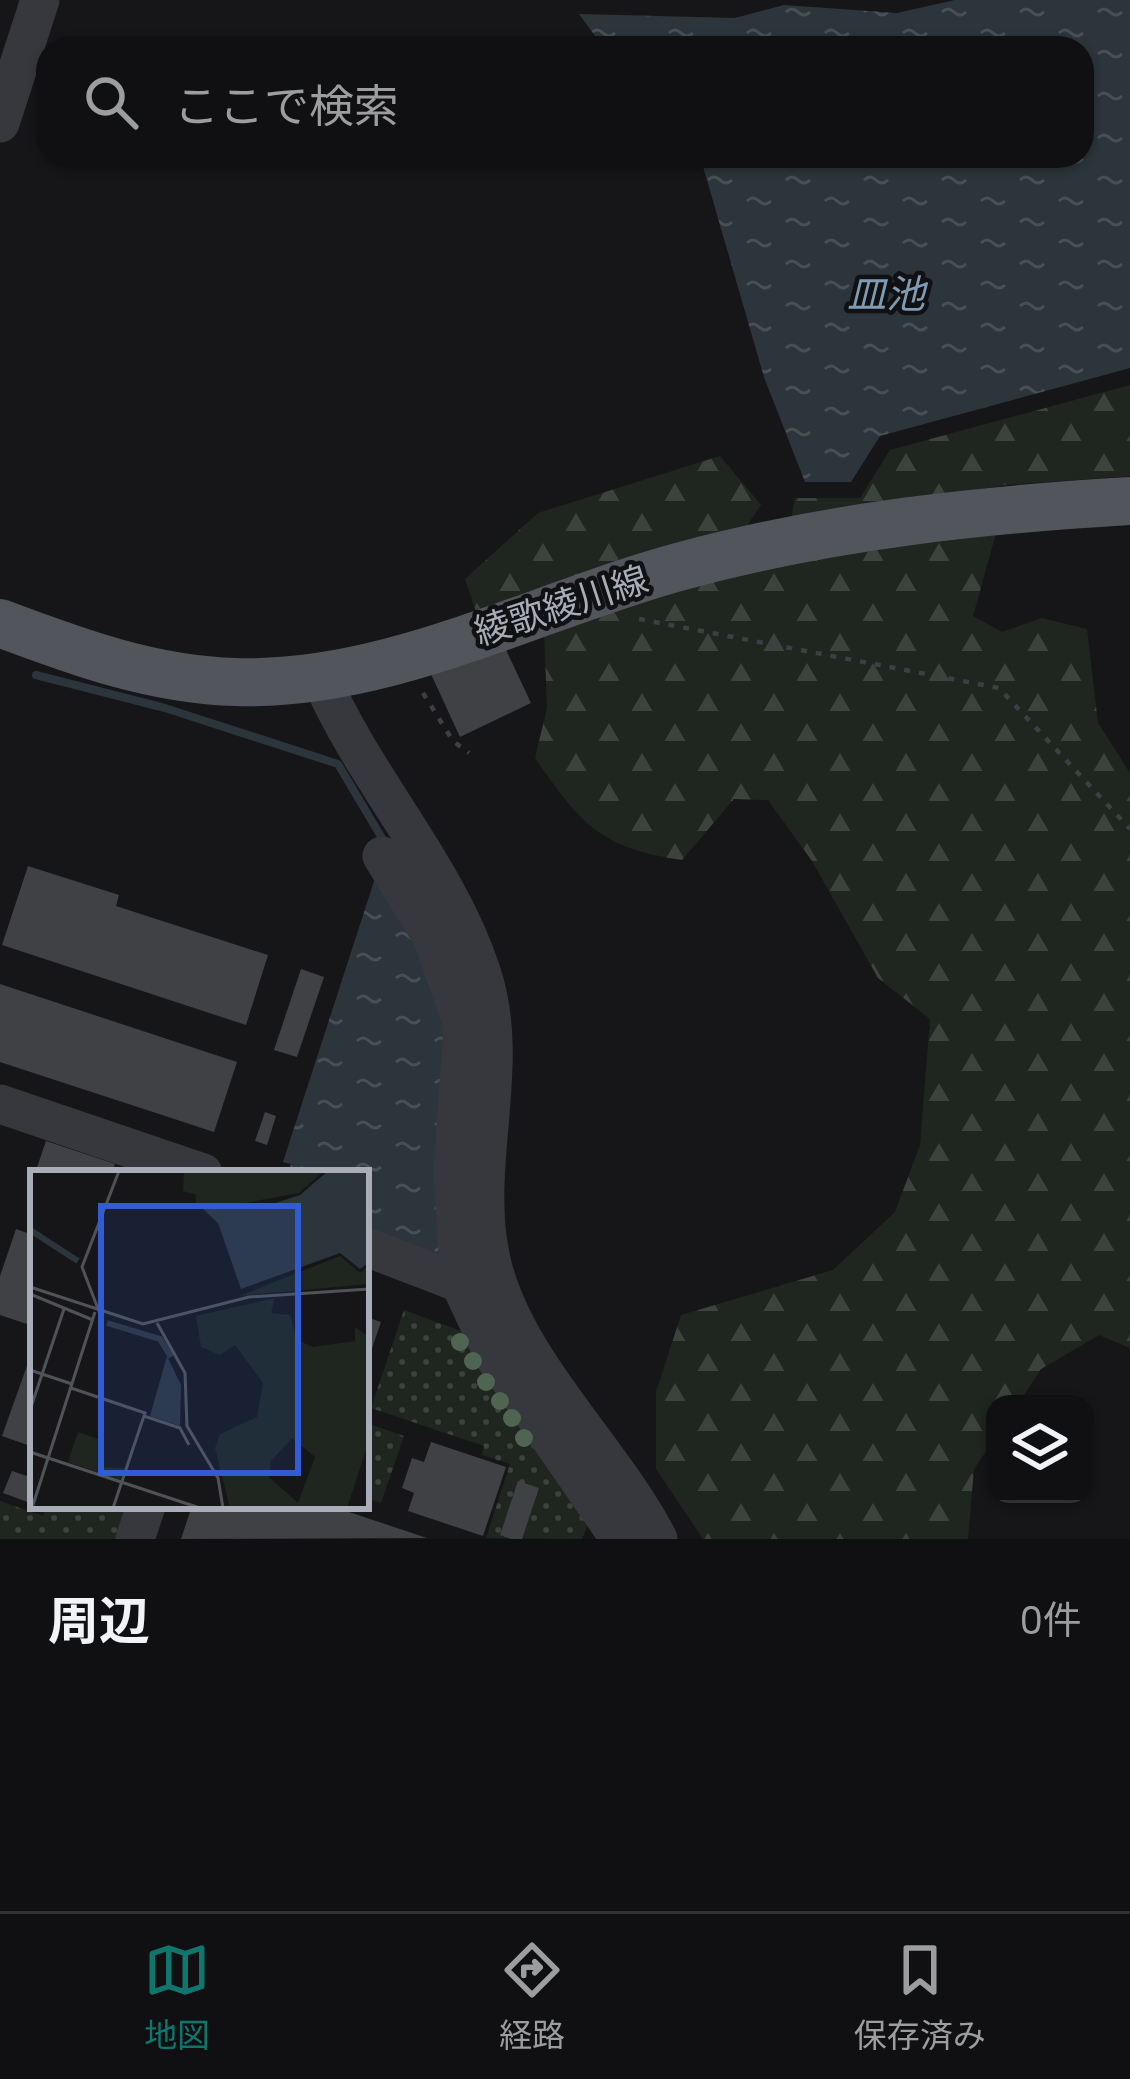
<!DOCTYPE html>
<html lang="ja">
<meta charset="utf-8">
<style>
body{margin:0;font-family:"Exo 2","Noto Sans JP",sans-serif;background:#19191b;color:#f1f3f6}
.controls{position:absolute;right:36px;bottom:36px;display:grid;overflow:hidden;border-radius:24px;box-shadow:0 3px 9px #0004}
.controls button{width:108px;height:108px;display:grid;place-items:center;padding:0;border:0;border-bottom:3px solid #303032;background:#101012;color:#f1f3f6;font:60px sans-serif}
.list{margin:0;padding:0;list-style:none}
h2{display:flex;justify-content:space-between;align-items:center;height:156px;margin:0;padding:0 48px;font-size:51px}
h2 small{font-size:39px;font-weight:400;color:#9c9d9f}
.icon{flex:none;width:66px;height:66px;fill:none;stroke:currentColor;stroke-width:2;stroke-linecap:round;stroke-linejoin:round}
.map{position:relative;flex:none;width:1130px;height:1539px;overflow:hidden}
.search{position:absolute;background:#101012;box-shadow:0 3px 9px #0004;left:36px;right:36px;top:36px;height:132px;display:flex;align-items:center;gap:30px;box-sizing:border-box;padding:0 42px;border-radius:36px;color:#9c9d9f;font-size:45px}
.sheet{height:372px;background:#101012}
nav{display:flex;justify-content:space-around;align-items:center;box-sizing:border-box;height:168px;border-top:3px solid #303032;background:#101012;font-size:33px;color:#9c9d9f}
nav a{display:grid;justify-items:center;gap:6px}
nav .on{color:#0f766e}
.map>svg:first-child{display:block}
.grass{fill:url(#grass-dots)}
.forest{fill:url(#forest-firs)}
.water{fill:url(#water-ripples)}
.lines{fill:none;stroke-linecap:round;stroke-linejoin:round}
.stream{stroke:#2c353c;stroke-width:8}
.building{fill:#404145}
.path{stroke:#3d3f44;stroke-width:4.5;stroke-dasharray:6 9;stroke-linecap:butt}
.minor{stroke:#37383d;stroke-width:39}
.major{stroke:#53555c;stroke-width:48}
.tree{fill:#506452}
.labels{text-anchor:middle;stroke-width:9;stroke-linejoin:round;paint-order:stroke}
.street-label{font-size:36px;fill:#a8adb8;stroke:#111113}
.water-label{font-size:39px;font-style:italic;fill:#7f9bb3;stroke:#111113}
.inset-river{fill:none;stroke:#2c353c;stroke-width:6}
.inset-road{fill:none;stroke:#505258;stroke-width:3}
.view{fill:#325cd3;fill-opacity:0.15;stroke:#325cd3;stroke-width:6}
.inset-edge{fill:none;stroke:#a8adb8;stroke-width:6}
</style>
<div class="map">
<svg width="1130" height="1539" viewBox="0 0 1130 1539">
<defs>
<pattern id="grass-dots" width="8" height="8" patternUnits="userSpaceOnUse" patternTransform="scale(3)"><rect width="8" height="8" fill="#1e261f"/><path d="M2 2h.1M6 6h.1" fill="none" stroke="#3c433d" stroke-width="1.8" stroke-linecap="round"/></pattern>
<pattern id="forest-firs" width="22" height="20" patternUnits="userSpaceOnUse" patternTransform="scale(3)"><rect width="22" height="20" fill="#1e261f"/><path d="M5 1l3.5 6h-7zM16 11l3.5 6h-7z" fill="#3c433d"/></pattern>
<pattern id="water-ripples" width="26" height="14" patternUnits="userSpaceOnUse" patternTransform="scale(3)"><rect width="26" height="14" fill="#2c353c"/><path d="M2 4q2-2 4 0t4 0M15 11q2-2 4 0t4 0" fill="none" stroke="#485056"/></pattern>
</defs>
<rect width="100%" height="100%" fill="#161618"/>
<!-- grass -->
<g class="grass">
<path d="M404,1310L469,1334L607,1534L587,1527L582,1539L486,1538L510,1464L482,1455L484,1446L371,1408Z"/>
<path d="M366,1423L404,1436L381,1503L366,1498Z"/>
<path d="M0,1501L43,1516L47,1506H130L119,1539H0Z"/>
</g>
<!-- forest -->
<g class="forest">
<path d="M1130,385V476L1005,485L791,520L795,498H860L890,450Z"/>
<path d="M720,456L761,505L746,527L477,615L465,579L538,513Z"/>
<path d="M996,533L973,616L1002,632L1042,618L1087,629L1098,723L1130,773V1348L1099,1335L1041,1369L1018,1404H995V1438L974,1469L968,1539H703L656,1469V1392L681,1315L833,1270L895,1212L920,1145L930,1019L878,978L812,861L768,800L734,799L682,860C600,848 581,824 535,758L547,708L544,633L649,591L839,542Z"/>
</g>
<!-- water -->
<g class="water">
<path d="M955,0H1130V368L880,436L851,482H805L764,377L700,156H1082V48H604L579,14L735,18L784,5L897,13Z"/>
<path d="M380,863L445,988L453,1264L366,1236V1173H288L291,1164L283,1162Z"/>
</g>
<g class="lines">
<!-- stream -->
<path class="stream" d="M36,675L165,708L338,764L386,845"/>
</g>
<!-- building -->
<g class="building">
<path d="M501,639L531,703L460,737L430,672Z"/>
<path d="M28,866L119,895L116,906L268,955L246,1025L2,945Z"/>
<path d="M301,969L324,977L297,1057L274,1050Z"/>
<path d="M0,984L237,1062L214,1132L0,1062Z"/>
<path d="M265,1112L276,1116L267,1145L255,1141Z"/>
<path d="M46,1141L115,1164L112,1173H35Z"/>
<path d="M16,1229L33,1235V1326L0,1315V1276Z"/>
<path d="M366,1317L381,1322L367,1363H366Z"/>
<path d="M29,1360L33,1362V1447L2,1436Z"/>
<path d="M431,1442L506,1467L483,1536L408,1511L414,1493L402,1488L412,1458L424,1462Z"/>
<path d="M12,1471L33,1478V1504L3,1493Z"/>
<path d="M518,1481L539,1488L522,1539H511L500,1535Z"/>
<path d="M192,1506H331L427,1538L181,1539Z"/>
</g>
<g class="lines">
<!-- path -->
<g class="path">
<path d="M639,619L999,688L1130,829"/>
<path d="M423,693L453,741L469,753"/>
</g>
<!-- minor -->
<g class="minor">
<path d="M0,123L40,0"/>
<path d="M320,676C364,779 446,865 481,971C514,1068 467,1169 493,1268C519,1366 612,1450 658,1539"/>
<path d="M382,856L432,937L463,1025L453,1171L460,1283"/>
<path d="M0,1104L203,1173"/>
<path d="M366,1247L460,1283L495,1358L620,1539"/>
<path d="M135,1539L146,1506"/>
</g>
<!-- major -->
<path class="major" d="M0,623C77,652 153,680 236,682C389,687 537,605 682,566C829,526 978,510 1130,501"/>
</g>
<!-- trees -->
<g class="tree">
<circle cx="460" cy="1342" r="9"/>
<circle cx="473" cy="1361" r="9"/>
<circle cx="486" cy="1382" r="9"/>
<circle cx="500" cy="1401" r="9"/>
<circle cx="512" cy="1418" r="9"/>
<circle cx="524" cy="1438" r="9"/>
</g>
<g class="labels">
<!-- street labels -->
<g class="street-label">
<text transform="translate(561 605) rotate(-18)" y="13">綾歌綾川線</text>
</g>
<!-- water labels -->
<g class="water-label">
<text x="886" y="308">皿池</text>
</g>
</g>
<!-- overview -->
<g transform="translate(30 1170)">
<rect width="339" height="339" fill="#161618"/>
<path d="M48,262L74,271L71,297L94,298L90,310L38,292Z" fill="#1e261f"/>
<path d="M154,1H294L269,23L199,36L166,35V25L153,21ZM310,86L330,103L339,95V114L209,126ZM245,128L241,143L260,145L267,170L283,177L325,171V157L339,167V271L317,338H200L185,278L190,264L227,247L233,213L205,175L190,185L171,177L166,146ZM262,268L285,287L268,333L239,307L241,291Z" fill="#1e261f" fill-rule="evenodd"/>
<path d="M298,1H339L337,94L330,99L310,83L211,119L188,53L172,38L243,34L270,25ZM137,186L151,215L150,256L120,246Z" fill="#2c353c"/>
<path class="inset-river" d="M0,60L48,91M77,153L130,169L141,187"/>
<path class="inset-road" d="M0,117L113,154L219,127L339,119M0,124L63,150M70,144L52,97L89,1M127,153L155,203L157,256L188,308L193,338M0,200L42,214M41,218L115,243L83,338M0,240L34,139M114,246L150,258L159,275M0,282L170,338M2,338L65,142"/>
<path class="view" d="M71,36H268V303H71Z"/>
<rect width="339" height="339" class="inset-edge"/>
</g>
</svg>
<div class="controls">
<button><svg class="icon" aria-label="layers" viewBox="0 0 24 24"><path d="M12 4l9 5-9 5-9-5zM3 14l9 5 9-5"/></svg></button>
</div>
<div class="search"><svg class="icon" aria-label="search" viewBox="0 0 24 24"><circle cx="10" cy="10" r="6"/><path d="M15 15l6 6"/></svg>ここで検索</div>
</div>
<section class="sheet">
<h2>周辺<small>0件</small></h2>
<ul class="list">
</ul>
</section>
<nav>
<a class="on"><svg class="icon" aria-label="map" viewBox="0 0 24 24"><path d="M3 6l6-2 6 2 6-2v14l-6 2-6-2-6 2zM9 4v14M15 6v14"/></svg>地図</a>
<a><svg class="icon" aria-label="directions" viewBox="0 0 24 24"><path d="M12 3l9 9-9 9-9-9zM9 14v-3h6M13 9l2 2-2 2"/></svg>経路</a>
<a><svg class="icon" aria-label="saved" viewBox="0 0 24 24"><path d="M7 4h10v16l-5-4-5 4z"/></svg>保存済み</a>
</nav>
